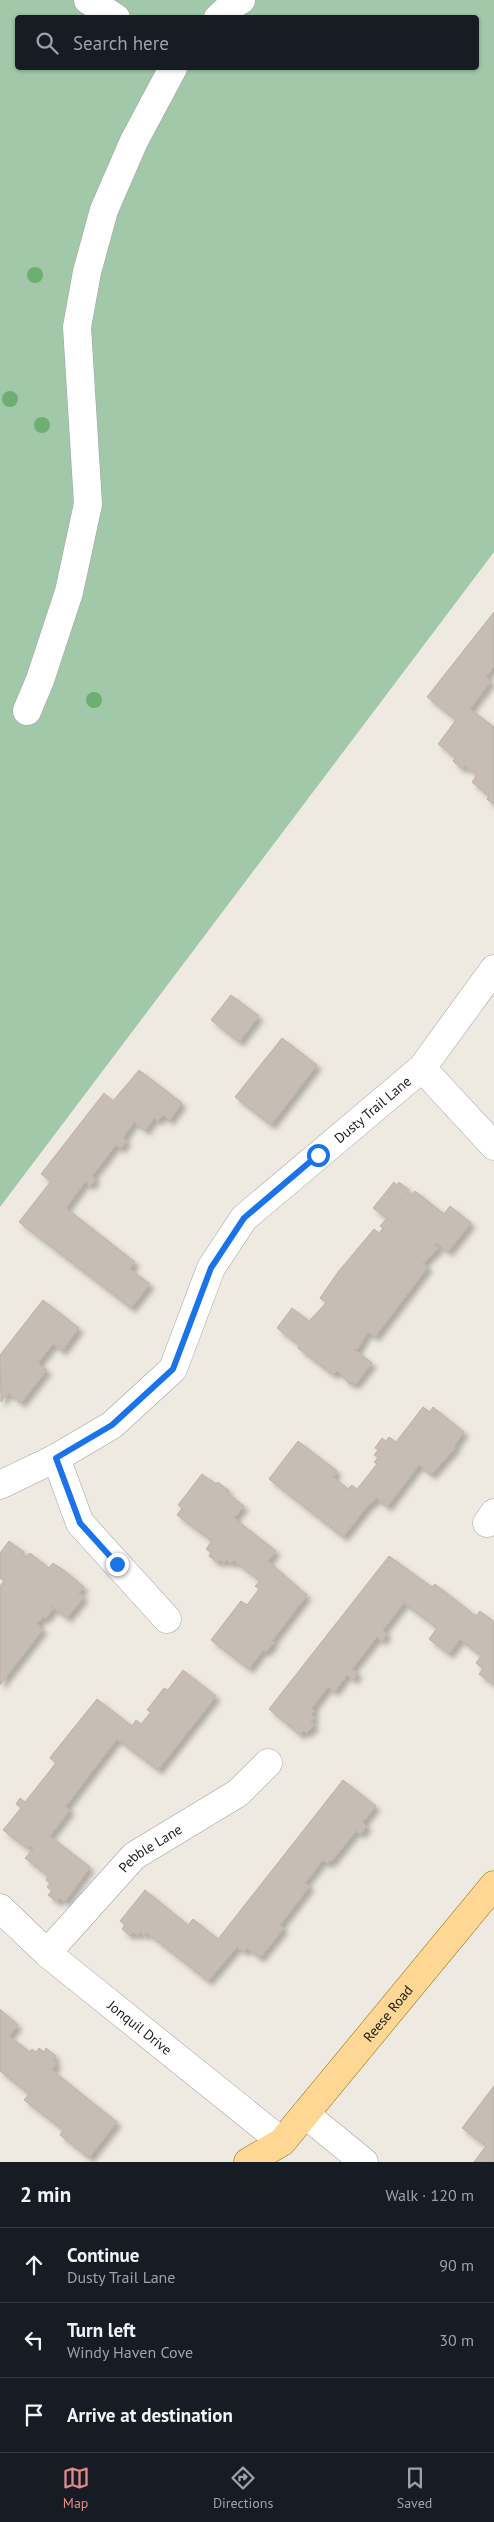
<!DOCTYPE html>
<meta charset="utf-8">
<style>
body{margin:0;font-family:"PT Sans",sans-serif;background:#20242c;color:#f1f3f6}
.stop{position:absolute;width:15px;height:15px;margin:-11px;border:4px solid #1a73e8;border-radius:50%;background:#fff}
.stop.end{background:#1a73e8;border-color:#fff;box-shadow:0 1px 5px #0008}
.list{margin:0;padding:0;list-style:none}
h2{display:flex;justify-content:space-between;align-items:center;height:65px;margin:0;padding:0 20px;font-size:21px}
h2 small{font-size:16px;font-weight:400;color:#9ea1a6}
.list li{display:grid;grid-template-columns:32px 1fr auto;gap:15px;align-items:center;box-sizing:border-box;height:75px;padding:0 20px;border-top:1px solid #363941}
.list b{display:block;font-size:19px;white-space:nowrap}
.list p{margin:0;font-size:16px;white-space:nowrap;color:#9ea1a6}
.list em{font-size:16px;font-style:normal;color:#9ea1a6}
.icon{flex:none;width:28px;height:28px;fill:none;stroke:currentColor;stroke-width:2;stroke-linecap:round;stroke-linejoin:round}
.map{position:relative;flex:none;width:494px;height:2162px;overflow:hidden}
.search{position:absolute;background:#171b24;box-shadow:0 1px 4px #0004;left:15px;right:15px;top:15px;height:55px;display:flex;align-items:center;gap:12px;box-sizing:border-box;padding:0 18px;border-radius:5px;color:#9ea1a6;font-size:19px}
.sheet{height:290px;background:#171b24}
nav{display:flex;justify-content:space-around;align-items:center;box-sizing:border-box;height:70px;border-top:1px solid #363941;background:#171b24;font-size:14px;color:#9ea1a6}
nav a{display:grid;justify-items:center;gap:2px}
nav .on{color:#df8b87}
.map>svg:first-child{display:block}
.cemetery{fill:#a1c8a9;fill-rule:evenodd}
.building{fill:#c6bdb4;stroke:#c0b1a2;filter:url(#shadow)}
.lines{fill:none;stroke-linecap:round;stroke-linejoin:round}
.minor-casing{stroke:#a3a3a3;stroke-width:29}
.major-casing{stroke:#946b00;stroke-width:29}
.minor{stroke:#fff;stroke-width:28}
.major{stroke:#ffd795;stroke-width:28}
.tree{fill:#6eaf71}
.route{stroke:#1a73e8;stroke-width:6}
.labels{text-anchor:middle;stroke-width:5;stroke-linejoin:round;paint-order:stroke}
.street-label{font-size:14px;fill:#1c1c1c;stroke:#fff}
</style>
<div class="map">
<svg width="494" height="2162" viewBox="0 0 494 2162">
<defs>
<filter id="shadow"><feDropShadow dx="4.5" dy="4.5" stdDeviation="2.5" flood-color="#0004"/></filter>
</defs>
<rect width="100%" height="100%" fill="#eeeae1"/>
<!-- cemetery -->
<path class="cemetery" d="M0,0H494V552L0,1207ZM18,18H476V68H18Z"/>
<!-- building -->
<g class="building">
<path d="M494,612V666L486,677L491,681L470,709L494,727V805L487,799L489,796L472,782L477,775L465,766L462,769L453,761L456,758L438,744L456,720L427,697Z"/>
<path d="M231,995L259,1016L239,1042L211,1020Z"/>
<path d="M282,1038L317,1065L271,1125L235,1097Z"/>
<path d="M139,1070L182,1103L169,1121L163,1115L158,1121L154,1118L145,1131L134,1122L123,1138L127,1141L120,1149L116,1145L92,1176L96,1179L90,1186L85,1182L66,1208L135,1262L130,1269L150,1284L131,1308L19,1222L51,1181L41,1174L104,1093L113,1101Z"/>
<path d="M394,1182L397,1185L399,1182L409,1190L407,1193L411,1196L415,1191L444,1214L450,1206L471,1223L448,1252L436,1243L435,1245L439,1248L423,1263L428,1267L375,1337L368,1332L357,1350L354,1349L372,1363L355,1385L352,1382L350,1384L337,1371L333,1375L298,1348L300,1346L277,1328L292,1308L309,1321L326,1303L320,1298L338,1272L374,1229L379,1233L383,1228L380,1226L387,1218L373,1208Z"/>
<path d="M43,1300L79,1328L62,1351L53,1344L38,1363L47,1370L21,1403L8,1393L1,1402L0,1355Z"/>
<path d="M423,1407L430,1412L433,1407L464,1432L454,1446L456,1447L431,1475L419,1465L387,1507L376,1498L371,1504L370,1503L343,1537L269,1479L298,1441L337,1471L333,1477L348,1489L352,1485L357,1489L377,1464L374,1462L378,1458L374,1455L378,1450L375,1448L382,1438L386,1441L389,1437L396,1442Z"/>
<path d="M202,1474L216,1484L218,1482L229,1491L227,1493L244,1506L234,1518L276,1551L268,1561L307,1595L272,1641L274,1642L266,1652L263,1650L249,1669L211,1640L241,1601L247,1605L259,1589L255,1586L260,1581L234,1561L231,1564L227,1560L224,1563L220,1560L218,1563L209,1556L211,1553L206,1549L212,1541L177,1515L182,1508L178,1505Z"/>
<path d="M9,1541L24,1552L22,1554L26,1557L30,1553L49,1568L53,1563L65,1571L84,1587L79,1593L84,1597L67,1618L51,1606L53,1609L45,1619L43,1617L37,1624L43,1629L0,1685V1586L4,1581L0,1578V1553Z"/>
<path d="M389,1556L432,1587L435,1584L476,1616L480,1611L494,1622V1685L479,1674L483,1669L476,1663L481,1656L460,1639L449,1654L429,1639L437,1628L404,1603L383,1630L387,1634L382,1641L377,1637L352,1669L358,1673L353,1680L347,1675L334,1692L328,1687L312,1708L315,1711L311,1715L315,1717L311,1722L315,1725L307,1733L304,1731L300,1735L269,1709Z"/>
<path d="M183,1670L216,1696L158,1770L117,1739L66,1806L70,1810L50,1836L90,1867L65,1902L60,1898L57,1902L48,1895L52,1891L47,1887L50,1883L46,1880L48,1876L25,1858L33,1849L30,1846L28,1849L3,1830L21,1808L16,1804L20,1798L25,1802L56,1763L50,1758L52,1755L97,1699L132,1726L136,1720L141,1724L151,1712L147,1710L164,1688L168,1690Z"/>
<path d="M343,1780L376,1806L363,1822L367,1826L361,1834L356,1831L331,1862L330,1861L327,1864L323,1860L305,1883L310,1886L280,1925L284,1928L260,1958L247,1948L244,1952L237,1947L208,1981L147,1933L145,1936L140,1932L137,1936L133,1932L130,1936L122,1929L125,1925L120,1921L145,1890L188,1925L193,1919L218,1939Z"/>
<path d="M0,2009L18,2025L9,2036L30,2052L32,2049L36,2052L39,2048L44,2052L46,2048L56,2056L53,2060L57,2063L52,2070L117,2122L89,2158L60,2135L63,2130L24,2100L29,2094L0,2071Z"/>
<path d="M494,2086V2162H474L486,2146L462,2128Z"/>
</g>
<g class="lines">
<defs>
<g id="minor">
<path d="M88,0L116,18"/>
<path d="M218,18L231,6L241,0"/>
<path d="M27,711L40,680L69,592L88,504L77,327L87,272L104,210L134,141L173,68"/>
<path d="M422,1068L494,1146"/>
<path d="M56,1458L80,1523L167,1619"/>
<path id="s1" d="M0,1485L56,1458L112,1425L173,1369L211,1268L244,1218L422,1068L494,969"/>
<path d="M487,1523L494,1513"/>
<path id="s2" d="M0,1908L47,1953L282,2142"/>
<path id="s3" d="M47,1953L134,1856L238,1793L268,1763"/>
<path d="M305,2114L364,2162"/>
</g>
<g id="major">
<path id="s4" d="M248,2162L282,2142L494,1885"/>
</g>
</defs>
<!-- minor casing -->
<use href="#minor" class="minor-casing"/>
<!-- major casing -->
<use href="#major" class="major-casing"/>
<!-- minor -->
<use href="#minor" class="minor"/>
<!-- major -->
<use href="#major" class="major"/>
</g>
<!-- trees -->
<g class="tree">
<circle cx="35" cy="275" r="8"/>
<circle cx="10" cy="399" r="8"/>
<circle cx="42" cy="425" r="8"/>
<circle cx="94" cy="700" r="8"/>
</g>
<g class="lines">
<!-- route -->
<path class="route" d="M117,1564L80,1523L56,1458L112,1425L173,1369L211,1268L244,1218L318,1155"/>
</g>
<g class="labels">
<!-- street labels -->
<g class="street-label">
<text dy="5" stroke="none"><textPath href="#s1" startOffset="546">Dusty Trail Lane</textPath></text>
<text dy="5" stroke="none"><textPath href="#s3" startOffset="148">Pebble Lane</textPath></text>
<text dy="5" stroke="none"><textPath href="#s4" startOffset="206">Reese Road</textPath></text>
<text dy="5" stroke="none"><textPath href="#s2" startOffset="184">Jonquil Drive</textPath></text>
</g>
</g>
</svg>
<div class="stop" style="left:318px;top:1155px"></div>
<div class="stop end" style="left:117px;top:1564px"></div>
<div class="search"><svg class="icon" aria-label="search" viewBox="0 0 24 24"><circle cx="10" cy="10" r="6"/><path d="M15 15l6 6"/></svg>Search here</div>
</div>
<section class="sheet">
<h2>2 min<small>Walk · 120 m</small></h2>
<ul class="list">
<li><svg class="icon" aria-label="ahead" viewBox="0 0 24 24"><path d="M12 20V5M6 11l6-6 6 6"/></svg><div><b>Continue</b><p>Dusty Trail Lane</p></div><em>90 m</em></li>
<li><svg class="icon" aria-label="left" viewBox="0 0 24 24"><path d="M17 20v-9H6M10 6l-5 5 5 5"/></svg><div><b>Turn left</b><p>Windy Haven Cove</p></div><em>30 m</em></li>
<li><svg class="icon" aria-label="arrive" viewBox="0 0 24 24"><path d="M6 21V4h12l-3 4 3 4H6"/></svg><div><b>Arrive at destination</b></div></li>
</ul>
</section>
<nav>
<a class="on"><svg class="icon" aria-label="map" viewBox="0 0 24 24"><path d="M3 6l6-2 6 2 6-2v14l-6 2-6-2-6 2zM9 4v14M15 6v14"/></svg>Map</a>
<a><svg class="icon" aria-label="directions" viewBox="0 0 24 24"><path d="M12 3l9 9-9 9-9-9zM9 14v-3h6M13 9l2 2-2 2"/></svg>Directions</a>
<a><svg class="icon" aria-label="saved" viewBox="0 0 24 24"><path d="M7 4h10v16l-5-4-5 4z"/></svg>Saved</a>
</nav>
